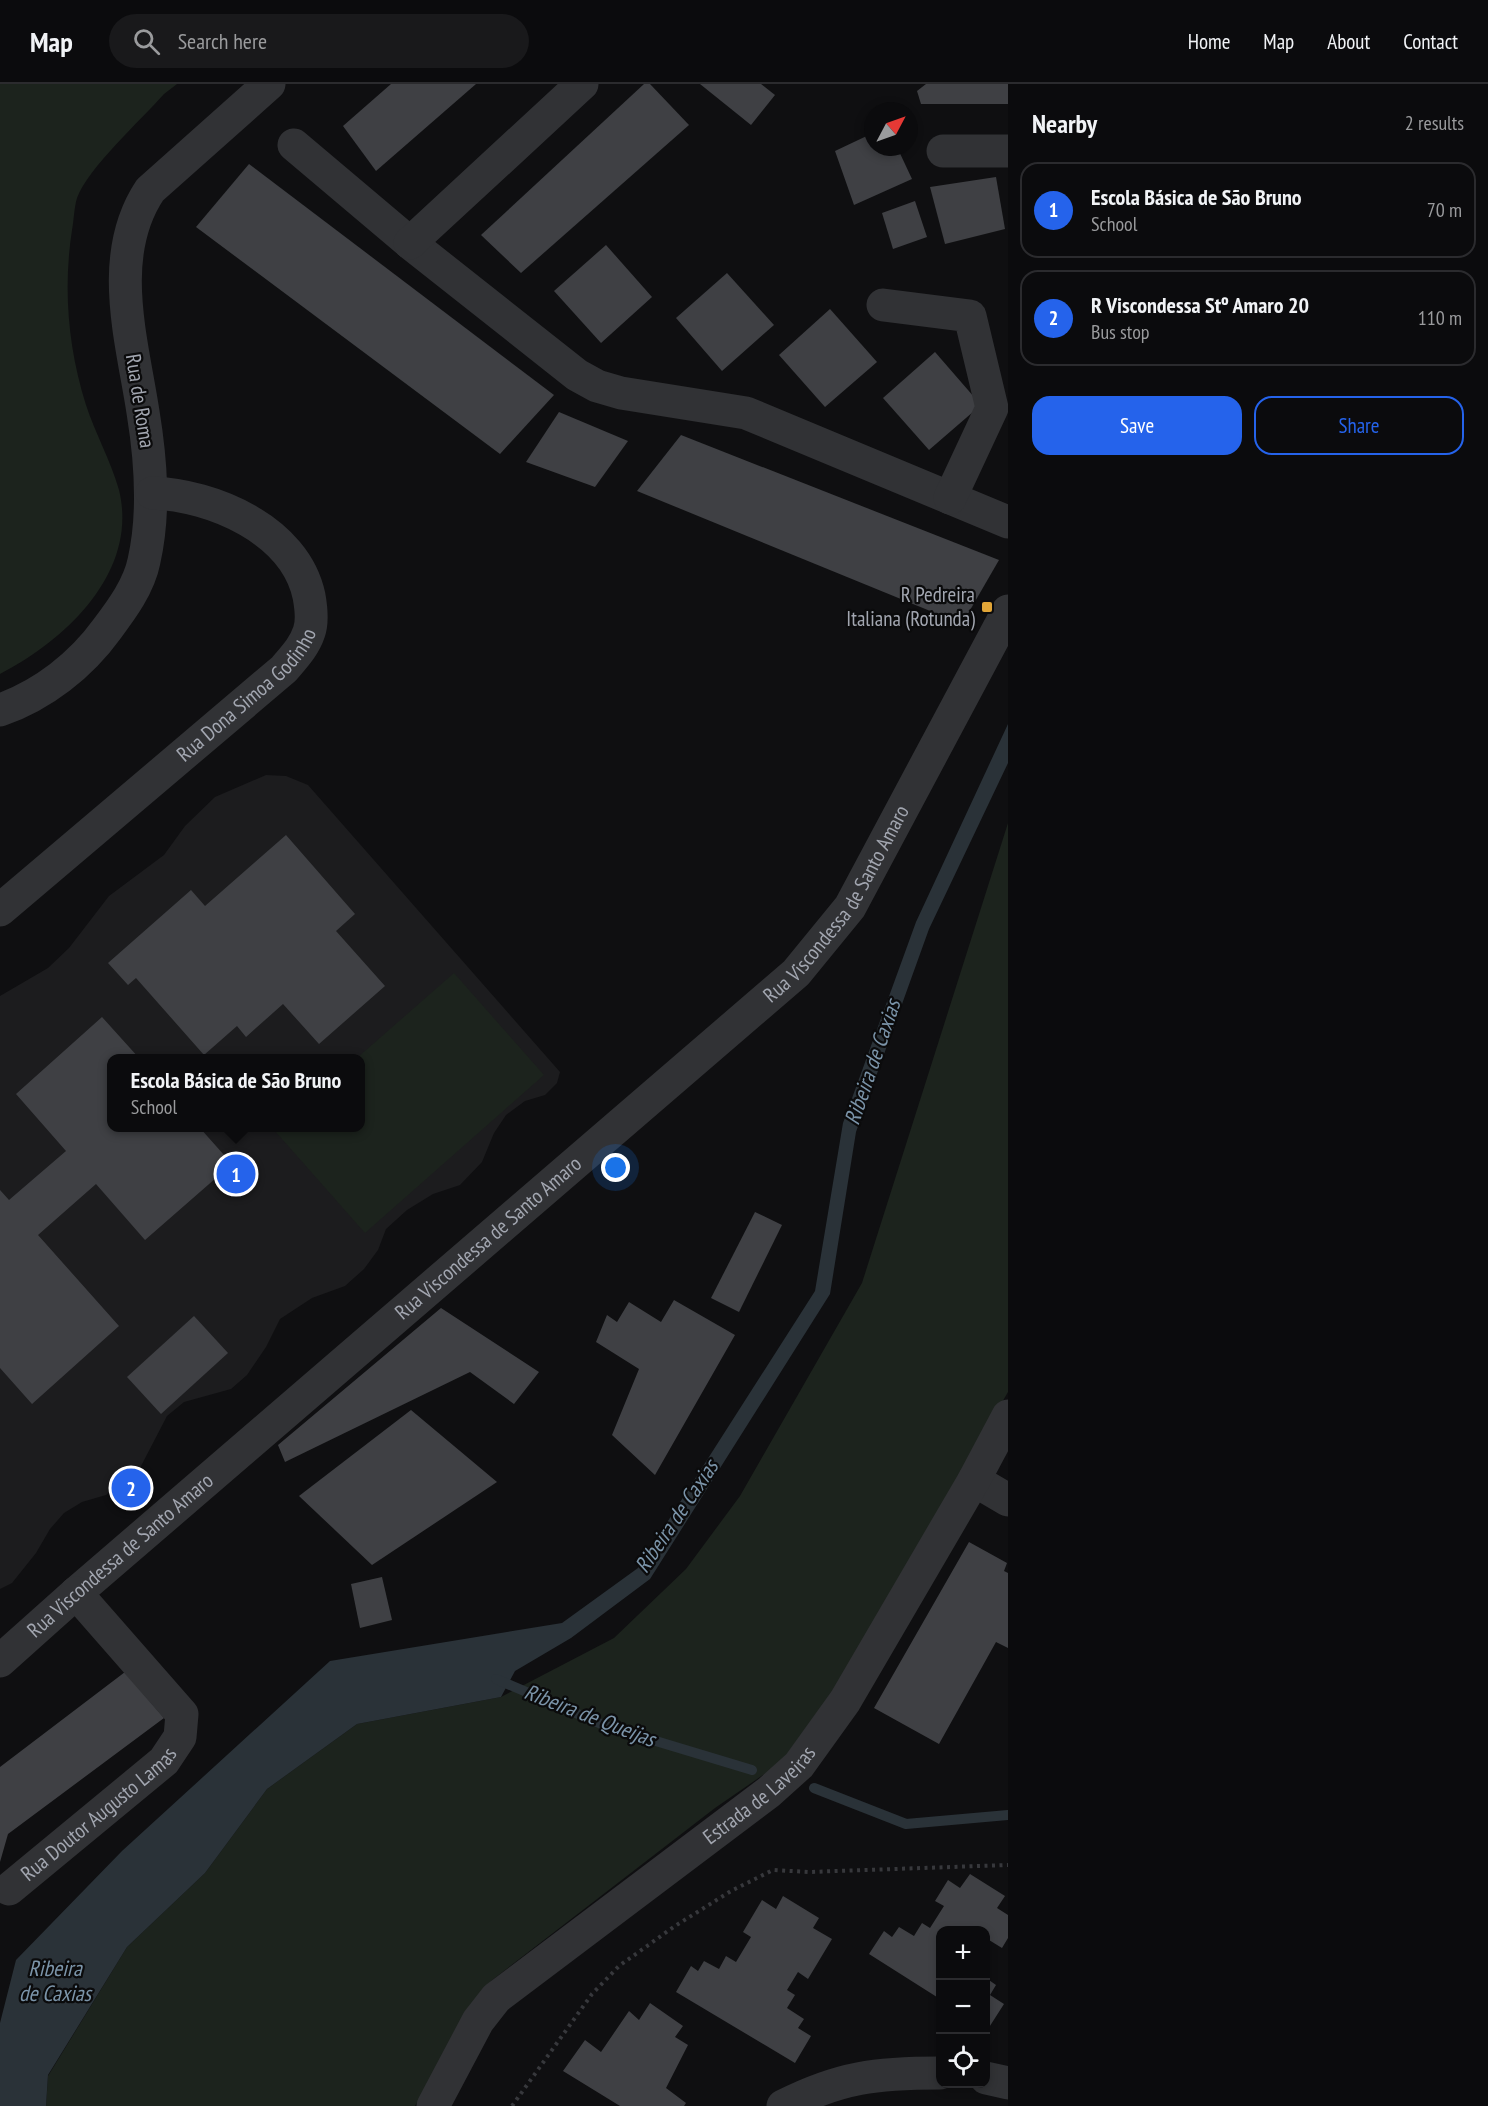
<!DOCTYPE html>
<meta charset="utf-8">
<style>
body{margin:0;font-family:"PT Sans Narrow",sans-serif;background:#19191b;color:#f1f3f6}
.controls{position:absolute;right:18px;bottom:18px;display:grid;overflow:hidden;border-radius:12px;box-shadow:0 3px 9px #0003}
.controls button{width:54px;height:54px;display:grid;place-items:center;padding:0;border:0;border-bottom:2px solid #2b2b2e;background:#0b0b0d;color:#f1f3f6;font:30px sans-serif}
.compass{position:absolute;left:864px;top:18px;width:54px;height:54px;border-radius:50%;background:#0b0b0d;box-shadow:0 3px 9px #0003;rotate:49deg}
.you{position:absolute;left:616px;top:1084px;width:21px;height:21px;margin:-15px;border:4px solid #fff;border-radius:50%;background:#1a73e8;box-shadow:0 0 0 9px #1a73e833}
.badge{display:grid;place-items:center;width:39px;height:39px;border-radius:50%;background:#2563eb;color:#fff;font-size:20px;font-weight:700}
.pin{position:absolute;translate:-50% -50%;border:3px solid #fff;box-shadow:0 2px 6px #0006}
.popup{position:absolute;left:107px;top:970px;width:258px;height:78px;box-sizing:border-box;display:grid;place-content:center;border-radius:12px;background:#0b0b0d;filter:drop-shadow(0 2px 4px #0005);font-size:20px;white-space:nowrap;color:#9a9b9d}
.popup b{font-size:22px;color:#f1f3f6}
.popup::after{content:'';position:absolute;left:50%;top:100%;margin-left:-12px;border:12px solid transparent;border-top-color:#0b0b0d}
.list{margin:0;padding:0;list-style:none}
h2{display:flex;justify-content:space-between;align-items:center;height:78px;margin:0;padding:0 24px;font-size:26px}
h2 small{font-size:20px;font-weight:400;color:#9a9b9d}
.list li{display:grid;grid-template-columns:39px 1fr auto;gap:18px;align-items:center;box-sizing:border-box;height:96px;margin:0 12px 12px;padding:0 12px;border:2px solid #2b2b2e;border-radius:18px}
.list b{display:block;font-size:22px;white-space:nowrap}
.list p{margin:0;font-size:20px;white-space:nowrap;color:#9a9b9d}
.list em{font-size:20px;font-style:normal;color:#9a9b9d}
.actions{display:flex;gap:12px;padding:18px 24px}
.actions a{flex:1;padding:14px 0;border:2px solid #2563eb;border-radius:18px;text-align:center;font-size:21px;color:#2563eb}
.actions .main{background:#2563eb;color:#fff}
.icon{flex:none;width:33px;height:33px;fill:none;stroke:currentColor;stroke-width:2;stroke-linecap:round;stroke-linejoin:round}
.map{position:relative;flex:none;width:1008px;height:2022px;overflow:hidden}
header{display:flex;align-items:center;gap:36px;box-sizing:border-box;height:84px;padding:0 30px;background:#0b0b0d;border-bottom:2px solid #2b2b2e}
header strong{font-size:28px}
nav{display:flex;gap:33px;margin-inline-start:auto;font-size:21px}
.search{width:420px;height:54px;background:#19191b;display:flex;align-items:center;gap:15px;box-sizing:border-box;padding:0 21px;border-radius:33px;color:#9a9b9d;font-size:22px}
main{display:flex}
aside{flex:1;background:#0b0b0d}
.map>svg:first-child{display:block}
.built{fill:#1c1c1e;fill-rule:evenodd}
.green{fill:#1c231d}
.water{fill:#2a3238}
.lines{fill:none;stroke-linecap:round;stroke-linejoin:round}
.stream{stroke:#2a3238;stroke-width:10}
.building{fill:#3f4044}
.path{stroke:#37383c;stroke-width:4;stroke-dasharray:3 4.5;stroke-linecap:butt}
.minor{stroke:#313235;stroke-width:33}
.poi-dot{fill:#e1a537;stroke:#0b0b0c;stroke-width:2}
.labels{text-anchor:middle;stroke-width:4.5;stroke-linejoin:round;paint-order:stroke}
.street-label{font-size:21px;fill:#a2a6b0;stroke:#0b0b0c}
.poi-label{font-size:21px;fill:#a2a6b0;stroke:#0b0b0c;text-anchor:end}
.water-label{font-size:22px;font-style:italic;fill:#7b94a9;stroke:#0b0b0c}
</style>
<header>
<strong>Map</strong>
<div class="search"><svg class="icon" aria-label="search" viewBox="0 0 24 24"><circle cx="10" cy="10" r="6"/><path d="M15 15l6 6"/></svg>Search here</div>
<nav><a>Home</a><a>Map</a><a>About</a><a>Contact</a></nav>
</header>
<main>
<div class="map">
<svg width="1008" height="2022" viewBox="0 0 1008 2022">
<rect width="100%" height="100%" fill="#0f0f11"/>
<!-- built -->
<path class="built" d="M266,691L286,692L308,701L560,988L557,999L545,1011L525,1017L506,1031L494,1049L482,1078L460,1101L433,1110L407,1126L386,1145L378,1166L364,1185L345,1202L312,1214L280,1235L266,1263L247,1291L231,1305L184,1318L167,1332L140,1384L106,1411L82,1418L64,1429L50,1445L36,1469L12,1499L0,1505V912L48,884L69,864L109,812L164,771L185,742L215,713ZM112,974H360V1044H112Z"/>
<!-- green -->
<g class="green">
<path d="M0,0H177L164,10C141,36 88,84 77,114C74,124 74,136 72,146C63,204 68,264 86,321C95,349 111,377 119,406C139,488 66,556 0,590Z"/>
<path d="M1008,739V1308L839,1599L792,1671L715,1724L491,1897L415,2022H46L48,1992L127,1863L205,1789L267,1705L357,1640L501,1613L614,1554L686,1485L740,1412L862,1199Z"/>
<path d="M454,889L544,991L365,1149L275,1047L279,1044H360V974H357Z"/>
</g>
<!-- water -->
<path class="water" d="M1008,640V679L929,845L856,1048L830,1210L650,1495L571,1554L515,1587L501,1613L357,1640L267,1705L205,1789L127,1863L48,1991L46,2022H0V1939L16,1876L122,1767L330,1577L562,1539L638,1484L815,1207L843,1039L916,838Z"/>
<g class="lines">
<!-- stream -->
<g class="stream">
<path d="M496,1595L606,1642L752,1686"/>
<path d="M814,1704L906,1740L1008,1731"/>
</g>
</g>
<!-- building -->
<g class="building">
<path d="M391,0H476L376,87L343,42Z"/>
<path d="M644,0H650L689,41L521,189L481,151Z"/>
<path d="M700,0H761L775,11L751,41Z"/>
<path d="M926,0H1008V20H921L917,7Z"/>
<path d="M873,49V63H897L912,95L854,121L835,67Z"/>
<path d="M249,80L554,311L500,370L196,143Z"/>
<path d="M996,93L1005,145L945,160L930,103Z"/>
<path d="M915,117L927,153L893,165L882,129Z"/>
<path d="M606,161L652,213L601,259L554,207Z"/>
<path d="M727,189L774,241L722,287L676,234Z"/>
<path d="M830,225L877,278L825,323L779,271Z"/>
<path d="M935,268L981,321L929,366L883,314Z"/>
<path d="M559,328L628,357L595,403L526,378Z"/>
<path d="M681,351L999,476L962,540L637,407Z"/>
<path d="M286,751L355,830L336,847L385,902L319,960L283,920L246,953L237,942L204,971L136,894L128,901L108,879L191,806L205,822Z"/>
<path d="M102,933L139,974H112V1044H200L232,1080L145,1156L96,1100L38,1151L119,1242L32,1320L0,1284V1106L9,1116L66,1067L16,1010Z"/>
<path d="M755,1128L782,1141L739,1228L711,1214Z"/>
<path d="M674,1216L735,1251L655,1391L612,1351L639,1285L596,1258L607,1231L617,1238L629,1218L661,1238Z"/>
<path d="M441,1224L539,1288L514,1320L470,1288L285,1378L278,1361Z"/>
<path d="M194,1232L228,1269L161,1330L127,1293Z"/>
<path d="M411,1326L497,1398L372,1481L299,1412Z"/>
<path d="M969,1458L1007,1479L1004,1487L1008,1489V1564L996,1558L939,1660L874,1624Z"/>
<path d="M382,1493L392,1536L360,1544L351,1500Z"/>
<path d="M125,1588L164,1634L8,1750L0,1778V1683Z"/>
<path d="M970,1790L1005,1812L997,1824L1008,1831V1854L1002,1864L989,1856L986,1862V1846H940V1915L869,1870L884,1847L892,1853L899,1843L914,1852L922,1839L930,1844L944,1822L935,1817L948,1796L960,1804Z"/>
<path d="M783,1812L819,1834L813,1844L832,1855L808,1895L798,1888L787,1906L795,1911L787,1924L804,1935L798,1944L811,1952L795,1979L676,1908L691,1882L698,1887L704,1877L719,1885L726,1872L736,1878L751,1853L743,1848L762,1816L776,1825Z"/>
<path d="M986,1894L996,1901L990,1911L1004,1920L988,1945L986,1943Z"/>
<path d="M650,1919L683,1942L675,1953L688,1961L666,2004L686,2019L684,2022H620L563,1987L585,1956L601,1968L629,1927L639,1936Z"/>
</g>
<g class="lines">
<!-- path -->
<path class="path" d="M512,2022L592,1910L619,1882L675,1842L731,1807L773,1786L809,1788L1008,1781"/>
<!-- minor -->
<g class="minor">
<path d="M294,61L410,159L577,291L597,302L621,309L746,329L1008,438"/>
<path d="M943,67H1008"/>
<path d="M410,159L582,0"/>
<path d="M883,221L970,232L992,324L950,414"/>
<path d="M0,626C43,611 81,581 107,545C122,525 139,502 144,477C155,428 151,377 143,328C132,256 106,172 150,106L269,0"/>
<path id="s1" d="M0,826L284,585C294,573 304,563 309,548C313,537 311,523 309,512C295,446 213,411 152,409"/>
<path d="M974,1396L1008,1416"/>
<path id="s2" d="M0,1577L76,1509L796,889L850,823L1008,527"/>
<path id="s3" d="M9,1805L164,1677L180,1653L182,1630L76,1509"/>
<path d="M986,1994L1008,1999"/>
<path id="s4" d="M433,2022L478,1937L496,1914L769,1708L799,1681L845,1617L974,1396L1008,1332"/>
<path d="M783,2022C840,1993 877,1989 940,1989"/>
</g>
</g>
<!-- markers -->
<rect class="poi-dot" x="981" y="517" width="12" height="12" rx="3"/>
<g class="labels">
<!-- street labels -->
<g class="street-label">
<text transform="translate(140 317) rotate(81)" y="7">Rua de Roma</text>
<text dy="7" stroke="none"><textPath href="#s1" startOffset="328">Rua Dona Simoa Godinho</textPath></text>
<text dy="7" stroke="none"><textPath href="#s2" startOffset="1132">Rua Viscondessa de Santo Amaro</textPath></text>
<text dy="7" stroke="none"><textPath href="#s2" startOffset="646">Rua Viscondessa de Santo Amaro</textPath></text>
<text dy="7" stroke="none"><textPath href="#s2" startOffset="160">Rua Viscondessa de Santo Amaro</textPath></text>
<text dy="7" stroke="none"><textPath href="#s4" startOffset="458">Estrada de Laveiras</textPath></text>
<text dy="7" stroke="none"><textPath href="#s3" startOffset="117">Rua Doutor Augusto Lamas</textPath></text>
</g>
<!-- poi labels -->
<g class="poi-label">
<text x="975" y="518">R Pedreira<tspan x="975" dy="24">Italiana (Rotunda)</tspan></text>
</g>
<!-- water labels -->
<g class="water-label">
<text transform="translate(872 978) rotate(-71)" y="8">Ribeira de Caxias</text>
<text transform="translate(676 1432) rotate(-56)" y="8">Ribeira de Caxias</text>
<text transform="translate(590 1631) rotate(21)" y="8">Ribeira de Queijas</text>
<text x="55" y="1892">Ribeira<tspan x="55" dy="25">de Caxias</tspan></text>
</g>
</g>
</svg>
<div class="controls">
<button>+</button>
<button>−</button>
<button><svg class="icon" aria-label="locate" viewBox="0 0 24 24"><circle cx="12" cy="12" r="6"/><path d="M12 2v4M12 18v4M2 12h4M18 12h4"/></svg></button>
</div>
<svg class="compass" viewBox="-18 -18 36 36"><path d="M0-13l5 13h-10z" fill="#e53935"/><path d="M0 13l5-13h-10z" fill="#9a9b9d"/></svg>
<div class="you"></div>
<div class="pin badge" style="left:236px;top:1090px">1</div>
<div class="popup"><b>Escola Básica de São Bruno</b>School</div>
<div class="pin badge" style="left:131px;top:1404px">2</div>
</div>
<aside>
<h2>Nearby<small>2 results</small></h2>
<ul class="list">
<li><span class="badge">1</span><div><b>Escola Básica de São Bruno</b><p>School</p></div><em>70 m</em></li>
<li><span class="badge">2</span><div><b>R Viscondessa Stº Amaro 20</b><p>Bus stop</p></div><em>110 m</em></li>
</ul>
<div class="actions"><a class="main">Save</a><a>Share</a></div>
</aside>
</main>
